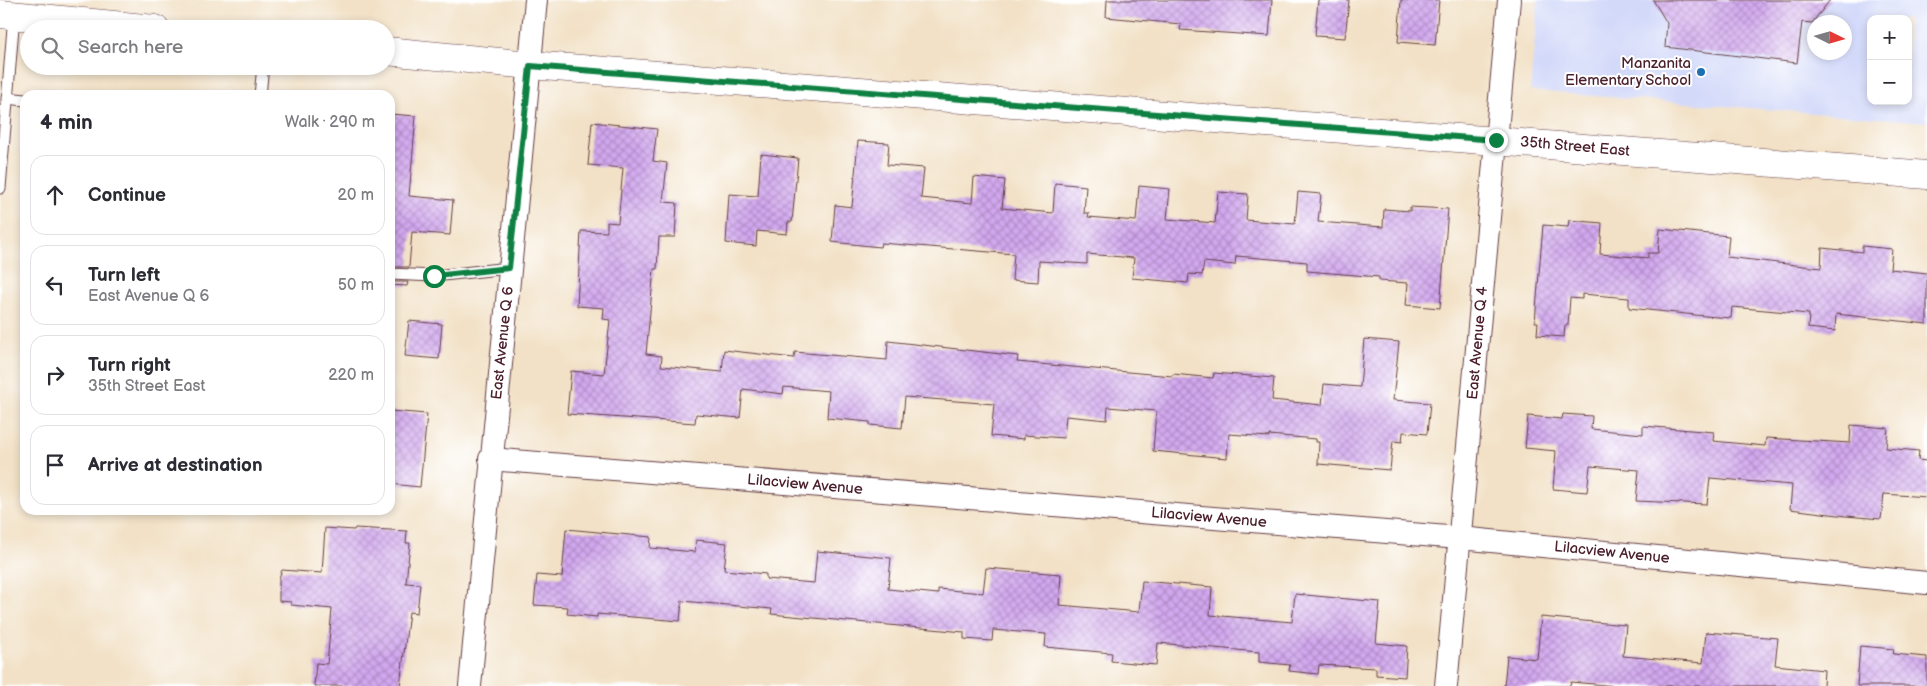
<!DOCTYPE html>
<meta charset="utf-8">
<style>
body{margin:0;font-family:"Balsamiq Sans",sans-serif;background:#f7f7f7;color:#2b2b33}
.controls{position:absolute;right:15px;top:15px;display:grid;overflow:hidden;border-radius:10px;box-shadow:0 2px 8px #0003}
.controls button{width:45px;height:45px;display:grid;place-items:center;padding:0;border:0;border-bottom:1px solid #e1e1e2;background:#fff;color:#2b2b33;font:25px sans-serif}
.compass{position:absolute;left:1807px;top:15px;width:45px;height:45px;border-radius:50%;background:#fff;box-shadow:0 2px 8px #0003;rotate:95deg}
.stop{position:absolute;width:15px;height:15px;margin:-11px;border:4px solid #0b8043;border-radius:50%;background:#fff}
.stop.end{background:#0b8043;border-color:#fff;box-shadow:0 1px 5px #0008}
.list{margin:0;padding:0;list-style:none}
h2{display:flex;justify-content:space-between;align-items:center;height:65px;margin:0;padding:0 20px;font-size:21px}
h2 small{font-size:16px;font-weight:400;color:#7c7c81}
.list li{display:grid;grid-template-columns:32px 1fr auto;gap:15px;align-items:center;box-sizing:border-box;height:80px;margin:0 10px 10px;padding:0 10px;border:1px solid #e1e1e2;border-radius:15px}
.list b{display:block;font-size:19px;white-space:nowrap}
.list p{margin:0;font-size:16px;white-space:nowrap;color:#7c7c81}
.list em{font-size:16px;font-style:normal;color:#7c7c81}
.icon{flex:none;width:28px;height:28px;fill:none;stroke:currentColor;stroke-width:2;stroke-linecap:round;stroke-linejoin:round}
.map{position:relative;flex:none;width:1927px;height:686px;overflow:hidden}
.search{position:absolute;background:#fff;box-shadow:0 2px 8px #0003;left:20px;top:20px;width:375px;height:55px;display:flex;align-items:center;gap:12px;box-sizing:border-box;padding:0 18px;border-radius:28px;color:#7c7c81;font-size:19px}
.panel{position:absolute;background:#fff;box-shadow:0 2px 8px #0003;left:20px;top:90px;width:375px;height:425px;border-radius:15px}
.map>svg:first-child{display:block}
.built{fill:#d3d9f9;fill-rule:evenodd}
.building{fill:url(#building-cross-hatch)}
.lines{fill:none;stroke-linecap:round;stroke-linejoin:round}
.service-casing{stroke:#633c42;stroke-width:13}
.minor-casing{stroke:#633c42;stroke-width:24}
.tertiary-casing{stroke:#633c42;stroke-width:29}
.service{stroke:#fff;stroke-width:11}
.minor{stroke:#fff;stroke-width:22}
.tertiary{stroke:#fff;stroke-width:28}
.route{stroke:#0b8043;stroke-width:6}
.poi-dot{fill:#1f6fb2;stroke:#fff;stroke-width:2}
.labels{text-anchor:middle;stroke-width:4;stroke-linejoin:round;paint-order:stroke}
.poi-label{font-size:15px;fill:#4a1f2b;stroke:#fff;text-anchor:end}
.street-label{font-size:15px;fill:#4a1f2b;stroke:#fff}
</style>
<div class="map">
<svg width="1927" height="686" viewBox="0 0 1927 686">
<defs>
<pattern id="building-cross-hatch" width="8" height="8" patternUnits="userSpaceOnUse" patternTransform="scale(1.25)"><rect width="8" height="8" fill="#d2a8ef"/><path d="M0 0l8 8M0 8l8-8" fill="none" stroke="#ac88c2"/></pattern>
</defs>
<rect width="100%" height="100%" fill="#fff"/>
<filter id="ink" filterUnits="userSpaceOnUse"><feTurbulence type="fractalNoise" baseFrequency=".02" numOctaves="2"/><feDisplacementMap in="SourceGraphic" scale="10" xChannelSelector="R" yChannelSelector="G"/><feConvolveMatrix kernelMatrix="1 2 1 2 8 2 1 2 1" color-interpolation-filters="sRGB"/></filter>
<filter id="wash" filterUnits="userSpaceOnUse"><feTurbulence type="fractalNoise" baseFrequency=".0096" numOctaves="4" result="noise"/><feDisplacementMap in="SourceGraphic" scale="20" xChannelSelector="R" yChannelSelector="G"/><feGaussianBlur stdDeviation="1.12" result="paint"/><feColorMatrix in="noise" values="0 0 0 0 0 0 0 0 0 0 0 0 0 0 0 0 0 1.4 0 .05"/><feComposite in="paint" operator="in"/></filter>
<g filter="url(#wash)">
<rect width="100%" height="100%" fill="#f2e1c6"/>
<!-- built -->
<path class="built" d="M1538,0H1927V122L1530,91ZM1871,19H1908V101H1871ZM1814,22H1844V52H1814Z"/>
<g id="blocks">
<!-- building -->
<g class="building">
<path d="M1107,0H1272L1269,36L1180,30L1181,24L1106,17Z"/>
<path d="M1318,0H1349L1345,38L1315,36Z"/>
<path d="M1401,0H1439L1435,45L1398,42Z"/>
<path d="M1653,0H1830L1812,23L1802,22L1797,63L1665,47L1667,23Z"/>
<path d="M390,114L416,116L409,196L453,200L450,235L412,232L409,267H390Z"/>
<path d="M592,122L657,129L653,161L667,163L663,202L677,203L675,237H659L657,269H654L646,354L662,356L661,366L722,372L724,350L794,358L795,352L887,360L888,341L1018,356L1017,362L1172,376L1173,374L1213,378L1214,373L1274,378L1272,400L1322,405L1324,384L1360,387L1364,339L1399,342L1393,400L1430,403L1427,434L1403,432L1402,442L1393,441L1390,470L1318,464L1319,442H1316V439L1269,435V437L1229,434L1227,458L1153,451L1156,411L1108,407L1107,420L1066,416L1064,438L1024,435V439L991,436L994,404L905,397L902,428L870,425V422L827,418L829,391L784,387L783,394L743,389L740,418L696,414L695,423L567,414L571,371L604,374L610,320L603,319L604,308L577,306L581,231L607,232V222L618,223L623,168L588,165Z"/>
<path d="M858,141L889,143L887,165L924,168L921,198L972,203L974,177L1005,180L1002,208L1053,213L1055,183L1086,186L1084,213H1089L1088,217L1136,221L1139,186L1170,189L1167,219L1215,223L1218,192L1248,194L1246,220L1295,224L1298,192L1321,194L1318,222L1383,227L1384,209L1410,211V207L1448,209L1440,308L1406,305L1408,283L1379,281V277L1307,271V262L1236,256L1235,265L1204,262L1202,275L1189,274L1188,283L1132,278L1134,258L1087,254V264L1039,261L1038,282L1012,280L1014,254L881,243L880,247L832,242L835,205L852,207Z"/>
<path d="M761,154L798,158L792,222H788L787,234L757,231L756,246L726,243L729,194L758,196Z"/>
<path d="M1569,220L1602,223L1600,254L1648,258V253H1658L1660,229L1729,236L1727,257L1821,268L1822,248L1862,252V246L1892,249L1890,269L1927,273V324L1836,314L1835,331L1808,328L1809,314L1732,307L1731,318L1705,316L1629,308V298L1582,294V299L1570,298L1568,325H1565L1564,337L1537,335L1538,322H1535L1543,225L1568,227Z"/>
<path d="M390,282H408L407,286L390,285Z"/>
<path d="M409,321L442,324L439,359L405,356Z"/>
<path d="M390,411L427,414L420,487L390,484Z"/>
<path d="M1563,414L1592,416L1591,429L1643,434V426L1714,432L1713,441L1765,446L1766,438L1850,443L1851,425L1888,428L1886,448L1919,451L1918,460L1927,461V497L1884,494L1881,519L1846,516L1790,509L1792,485L1710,478L1707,504L1636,501L1639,470L1590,466L1587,492L1553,489L1556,451L1525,448L1528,416L1562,419Z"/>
<path d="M325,528L354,530L355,528L407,531L406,543H410L406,583L420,584L417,613L409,612L400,686H314L316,663L327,664L332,609L291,605V602L279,601V578L282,570L322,573Z"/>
<path d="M566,529L651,537L650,548L695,552L696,540L727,543L724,570L766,574V579L814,583L817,551L891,558L888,589L938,594V589L983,593L986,568L1061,574L1059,605L1139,612L1142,581L1212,587L1210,615L1292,622L1295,594L1380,602L1376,643L1407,646L1405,677L1376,675V668L1319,665L1318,674L1289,671L1290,665L1259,662V652L1158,643L1156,665L1111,661L1112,653L1045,647L1046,634L993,630L992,641L964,639V632L771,614L772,609L682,601L680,621L597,614V617L567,614L568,607L534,605L537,575L562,577Z"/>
<path d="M1541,617L1626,625L1623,656L1703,663L1706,632L1778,638L1775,665L1824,670L1823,686H1617L1571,682L1570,686H1504L1507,656L1537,659Z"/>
<path d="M1860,646L1894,649L1893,654L1927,657V686H1857Z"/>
</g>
</g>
</g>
<g filter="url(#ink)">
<use href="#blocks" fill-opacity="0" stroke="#633c42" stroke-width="1"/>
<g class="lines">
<defs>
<g id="service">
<path d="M260,95L263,66"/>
<path d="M7,98L25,100"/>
<path d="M0,188L14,15"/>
<path d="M390,274L434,276L509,268"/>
</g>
<g id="minor">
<path d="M490,459L1460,538L1927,583"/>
<path d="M470,686L536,0"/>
<path d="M1446,686L1509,0"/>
</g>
<g id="tertiary">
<path d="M0,14L155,29"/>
<path d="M386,51L530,65L1927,175"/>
</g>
</defs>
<!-- service casing -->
<use href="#service" class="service-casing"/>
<!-- minor casing -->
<use href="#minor" class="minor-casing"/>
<!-- tertiary casing -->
<use href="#tertiary" class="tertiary-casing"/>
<!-- service -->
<use href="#service" class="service"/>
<!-- minor -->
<use href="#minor" class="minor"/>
<!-- tertiary -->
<use href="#tertiary" class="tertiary"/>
</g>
</g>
<g class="lines" filter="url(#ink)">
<!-- route -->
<path class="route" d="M434,276L509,268L530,66L1496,140"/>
</g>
<!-- markers -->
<circle class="poi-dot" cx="1701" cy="72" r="5"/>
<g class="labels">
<!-- poi labels -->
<g class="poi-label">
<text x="1691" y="68">Manzanita<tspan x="1691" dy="17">Elementary School</tspan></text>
</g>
<!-- street labels -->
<g class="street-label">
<text transform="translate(1575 146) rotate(5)" y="5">35th Street East</text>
<text transform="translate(502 343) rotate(-84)" y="5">East Avenue Q 6</text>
<text transform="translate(1477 343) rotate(-85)" y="5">East Avenue Q 4</text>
<text transform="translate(805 484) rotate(5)" y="5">Lilacview Avenue</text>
<text transform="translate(1209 517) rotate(5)" y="5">Lilacview Avenue</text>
<text transform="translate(1612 552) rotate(6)" y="5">Lilacview Avenue</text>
</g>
</g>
</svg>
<div class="controls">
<button>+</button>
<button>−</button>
</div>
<svg class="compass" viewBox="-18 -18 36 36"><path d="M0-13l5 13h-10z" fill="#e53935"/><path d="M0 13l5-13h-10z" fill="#7c7c81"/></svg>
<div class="stop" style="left:434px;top:276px"></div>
<div class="stop end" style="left:1496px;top:140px"></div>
<div class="search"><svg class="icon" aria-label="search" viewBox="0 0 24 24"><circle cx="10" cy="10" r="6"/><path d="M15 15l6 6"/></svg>Search here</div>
<section class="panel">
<h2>4 min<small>Walk · 290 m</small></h2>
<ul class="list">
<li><svg class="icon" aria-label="ahead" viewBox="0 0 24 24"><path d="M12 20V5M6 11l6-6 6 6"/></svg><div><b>Continue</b></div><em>20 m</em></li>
<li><svg class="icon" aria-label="left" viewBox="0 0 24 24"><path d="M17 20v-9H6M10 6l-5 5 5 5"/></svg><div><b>Turn left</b><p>East Avenue Q 6</p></div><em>50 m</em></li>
<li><svg class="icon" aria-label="right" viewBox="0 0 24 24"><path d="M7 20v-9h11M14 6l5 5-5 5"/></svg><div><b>Turn right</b><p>35th Street East</p></div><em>220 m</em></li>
<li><svg class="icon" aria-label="arrive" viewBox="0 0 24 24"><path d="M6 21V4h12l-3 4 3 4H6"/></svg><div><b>Arrive at destination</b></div></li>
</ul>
</section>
</div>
